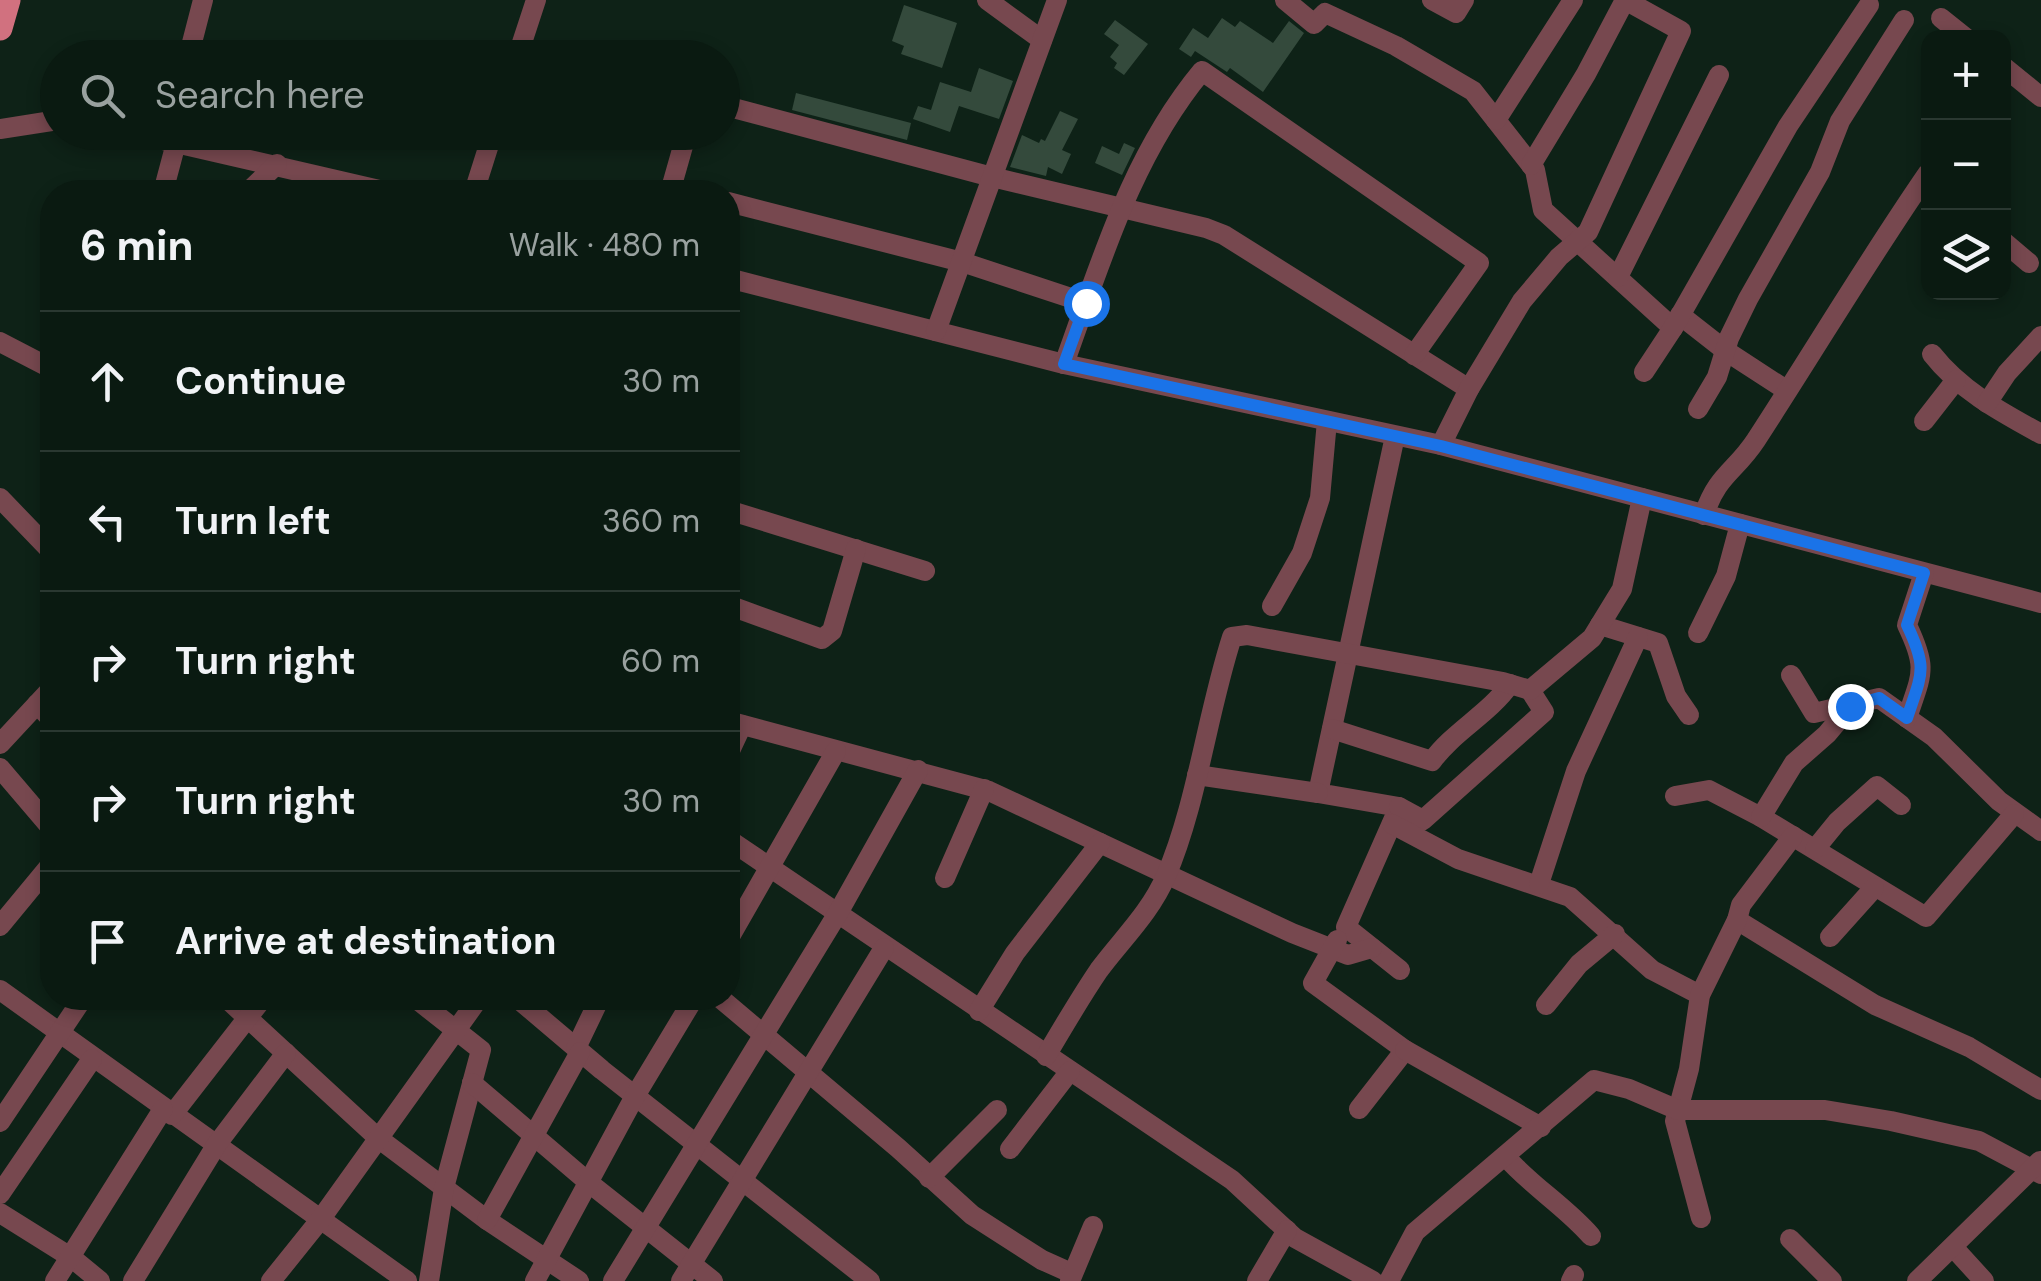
<!DOCTYPE html>
<meta charset="utf-8">
<style>
body{margin:0;font-family:"DM Sans",sans-serif;background:#18271f;color:#f1f3f6}
.controls{position:absolute;right:30px;top:30px;display:grid;overflow:hidden;border-radius:20px;box-shadow:0 5px 15px #0003}
.controls button{width:90px;height:90px;display:grid;place-items:center;padding:0;border:0;border-bottom:2px solid #2a3831;background:#0a1a11;color:#f1f3f6;font:50px sans-serif}
.stop{position:absolute;width:30px;height:30px;margin:-22px;border:8px solid #1a73e8;border-radius:50%;background:#fff}
.stop.end{background:#1a73e8;border-color:#fff;box-shadow:0 2px 10px #0008}
.list{margin:0;padding:0;list-style:none}
h2{display:flex;justify-content:space-between;align-items:center;height:130px;margin:0;padding:0 40px;font-size:42px}
h2 small{font-size:32px;font-weight:400;color:#99a19f}
.list li{display:grid;grid-template-columns:65px 1fr auto;gap:30px;align-items:center;box-sizing:border-box;height:140px;padding:0 40px;border-top:2px solid #2a3831}
.list b{display:block;font-size:38px;white-space:nowrap}
.list em{font-size:32px;font-style:normal;color:#99a19f}
.icon{flex:none;width:55px;height:55px;fill:none;stroke:currentColor;stroke-width:2;stroke-linecap:round;stroke-linejoin:round}
.map{position:relative;flex:none;width:2041px;height:1281px;overflow:hidden}
.search{position:absolute;background:#0a1a11;box-shadow:0 5px 15px #0003;left:40px;top:40px;width:700px;height:110px;display:flex;align-items:center;gap:25px;box-sizing:border-box;padding:0 35px;border-radius:55px;color:#99a19f;font-size:38px}
.panel{position:absolute;background:#0a1a11;box-shadow:0 5px 15px #0003;left:40px;top:180px;width:700px;height:830px;border-radius:40px}
.map>svg:first-child{display:block}
.building{fill:#344a3c}
.lines{fill:none;stroke-linecap:round;stroke-linejoin:round}
.minor{stroke:#77484f;stroke-width:20}
.major{stroke:#d1717f;stroke-width:25}
.route{stroke:#1a73e8;stroke-width:12}
</style>
<div class="map">
<svg width="2041" height="1281" viewBox="0 0 2041 1281">
<rect width="100%" height="100%" fill="#0e2217"/>
<!-- building -->
<g class="building">
<path d="M904,5L957,23L942,68L901,54L904,46L892,41Z"/>
<path d="M1222,18L1235,27L1240,21L1273,43L1289,21L1304,33L1263,92L1230,68L1227,72L1195,51L1191,57L1179,49L1193,28L1208,38Z"/>
<path d="M1115,20L1148,44L1124,75L1114,68L1117,63L1110,57L1119,45L1104,34Z"/>
<path d="M979,68L1013,81L999,119L959,106L950,132L913,119L918,106L931,110L940,82L971,92Z"/>
<path d="M796,93L911,123L907,140L792,110Z"/>
<path d="M1060,111L1078,119L1062,150L1071,154L1062,174L1048,167L1046,176L1010,167L1022,135L1039,143L1041,139L1045,141Z"/>
<path d="M1124,143L1135,148L1122,175L1095,163L1102,146L1119,154Z"/>
</g>
<g class="lines">
<!-- minor -->
<g class="minor">
<path d="M987,0L1042,40"/>
<path d="M1285,0L1314,24L1325,13L1396,46L1473,91L1535,170L1543,210L1673,328"/>
<path d="M1432,0L1456,13L1464,0"/>
<path d="M1941,18L1966,38"/>
<path d="M188,58L203,0"/>
<path d="M517,58L536,0"/>
<path d="M2004,67L2041,97"/>
<path d="M722,105L992,177L1206,228L1224,235L1469,389"/>
<path d="M1496,120L1573,0"/>
<path d="M0,129L58,120"/>
<path d="M128,132L388,192"/>
<path d="M163,192L176,143"/>
<path d="M248,192L277,164"/>
<path d="M474,192L493,132"/>
<path d="M670,192L687,132"/>
<path d="M728,202L962,262L1086,303"/>
<path d="M2004,242L2029,263"/>
<path d="M1618,277L1719,75"/>
<path d="M728,278L1064,364L1441,445L2041,603"/>
<path d="M1680,315L1726,351L1786,390"/>
<path d="M936,331L1057,0"/>
<path d="M0,342L52,369"/>
<path d="M1932,354C1961,391 2001,412 2041,434"/>
<path d="M1064,364C1101,262 1132,155 1202,71L1479,263L1414,355"/>
<path d="M1644,372L1673,328L1788,126L1869,5"/>
<path d="M1987,403L2007,373L2041,336"/>
<path d="M1698,409L1717,377L1729,338L1748,299L1820,172L1840,121L1904,20"/>
<path d="M1924,421L1956,380"/>
<path d="M1395,436L1318,793L1399,807L1346,927L1400,970"/>
<path d="M1441,445L1469,389L1522,301L1559,257L1588,232L1681,31L1625,0L1586,74L1531,165"/>
<path d="M0,498L52,552"/>
<path d="M728,510L925,571"/>
<path d="M1704,515C1717,475 1735,472 1756,440C1814,351 1868,260 1928,173"/>
<path d="M728,605L822,639L832,631L856,549"/>
<path d="M1272,606L1302,553L1320,498L1327,421"/>
<path d="M1600,625L1658,643L1676,696L1689,715"/>
<path d="M1698,633L1726,576L1740,524"/>
<path d="M1791,675L1814,713L1879,698L1934,737L1999,801L2041,831"/>
<path d="M37,704L52,720"/>
<path d="M1907,718C1922,673 1928,669 1907,625L1924,573"/>
<path d="M728,721L989,791L1292,933L1348,955L1372,948"/>
<path d="M1332,729L1432,761C1454,731 1489,714 1510,684"/>
<path d="M0,744L52,688"/>
<path d="M728,755L742,725"/>
<path d="M0,768L52,829"/>
<path d="M1197,775L1318,793"/>
<path d="M1675,796L1709,790L1761,817L1926,917L2014,814"/>
<path d="M1399,807L1423,820L1544,712L1530,690"/>
<path d="M1761,817L1794,763L1827,734L1852,704"/>
<path d="M1392,824L1458,859L1570,897L1652,970L1700,995"/>
<path d="M728,839L1232,1180L1295,1238L1373,1281"/>
<path d="M1815,849L1837,822L1877,786L1901,805"/>
<path d="M945,878L984,789"/>
<path d="M1539,884L1576,771L1638,637"/>
<path d="M1737,920L1875,1005L1969,1047L2041,1090"/>
<path d="M0,926L52,863"/>
<path d="M1830,937L1874,888"/>
<path d="M728,940L836,751"/>
<path d="M1337,940L1313,983L1405,1050L1359,1109"/>
<path d="M0,990L407,1281"/>
<path d="M226,998L378,1138L487,1220L579,1281"/>
<path d="M415,998L481,1050L444,1188L429,1281"/>
<path d="M517,998L602,1070L870,1281"/>
<path d="M720,998L898,1148L972,1215L1042,1260L1071,1273"/>
<path d="M1546,1005L1579,964L1615,934"/>
<path d="M979,1011L1015,953L1100,843"/>
<path d="M576,1048L600,998"/>
<path d="M1405,1050L1541,1127"/>
<path d="M1046,1056C1063,1027 1080,998 1099,970C1122,939 1150,913 1166,876C1197,804 1207,714 1232,637L1247,635L1503,682L1530,690L1592,638L1622,589L1642,498"/>
<path d="M472,1083L588,1182L713,1281"/>
<path d="M172,1115L263,998"/>
<path d="M0,1122L83,998"/>
<path d="M1010,1149L1070,1071"/>
<path d="M1505,1156C1531,1186 1565,1206 1591,1236"/>
<path d="M929,1178L997,1110"/>
<path d="M0,1194L92,1059"/>
<path d="M0,1213L72,1258L100,1281"/>
<path d="M1701,1218L1675,1121L1689,1069L1700,995L1737,920L1741,905L1793,836"/>
<path d="M487,1220L580,1052"/>
<path d="M1790,1239L1832,1281"/>
<path d="M1953,1247L1984,1281"/>
<path d="M55,1281L163,1109"/>
<path d="M133,1281L217,1144L286,1053"/>
<path d="M271,1281L320,1220L479,998"/>
<path d="M535,1281L635,1096L694,998"/>
<path d="M613,1281L838,913L918,770"/>
<path d="M681,1281L884,948"/>
<path d="M1070,1281L1093,1226"/>
<path d="M1257,1281L1287,1230"/>
<path d="M1389,1281L1415,1232L1594,1080L1629,1089L1678,1110H1825L1891,1121L1979,1141L2041,1174"/>
<path d="M1571,1281L1574,1275"/>
<path d="M1917,1281L2040,1161"/>
</g>
<!-- major -->
<path class="major" d="M0,28L8,0"/>
</g>
<g class="lines">
<!-- route -->
<path class="route" d="M1086,303L1064,364L1441,446L1924,573L1907,625C1928,669 1922,673 1907,718L1879,698L1850,706"/>
</g>
</svg>
<div class="controls">
<button>+</button>
<button>−</button>
<button><svg class="icon" aria-label="layers" viewBox="0 0 24 24"><path d="M12 4l9 5-9 5-9-5zM3 14l9 5 9-5"/></svg></button>
</div>
<div class="stop" style="left:1086px;top:303px"></div>
<div class="stop end" style="left:1850px;top:706px"></div>
<div class="search"><svg class="icon" aria-label="search" viewBox="0 0 24 24"><circle cx="10" cy="10" r="6"/><path d="M15 15l6 6"/></svg>Search here</div>
<section class="panel">
<h2>6 min<small>Walk · 480 m</small></h2>
<ul class="list">
<li><svg class="icon" aria-label="ahead" viewBox="0 0 24 24"><path d="M12 20V5M6 11l6-6 6 6"/></svg><div><b>Continue</b></div><em>30 m</em></li>
<li><svg class="icon" aria-label="left" viewBox="0 0 24 24"><path d="M17 20v-9H6M10 6l-5 5 5 5"/></svg><div><b>Turn left</b></div><em>360 m</em></li>
<li><svg class="icon" aria-label="right" viewBox="0 0 24 24"><path d="M7 20v-9h11M14 6l5 5-5 5"/></svg><div><b>Turn right</b></div><em>60 m</em></li>
<li><svg class="icon" aria-label="right" viewBox="0 0 24 24"><path d="M7 20v-9h11M14 6l5 5-5 5"/></svg><div><b>Turn right</b></div><em>30 m</em></li>
<li><svg class="icon" aria-label="arrive" viewBox="0 0 24 24"><path d="M6 21V4h12l-3 4 3 4H6"/></svg><div><b>Arrive at destination</b></div></li>
</ul>
</section>
</div>
